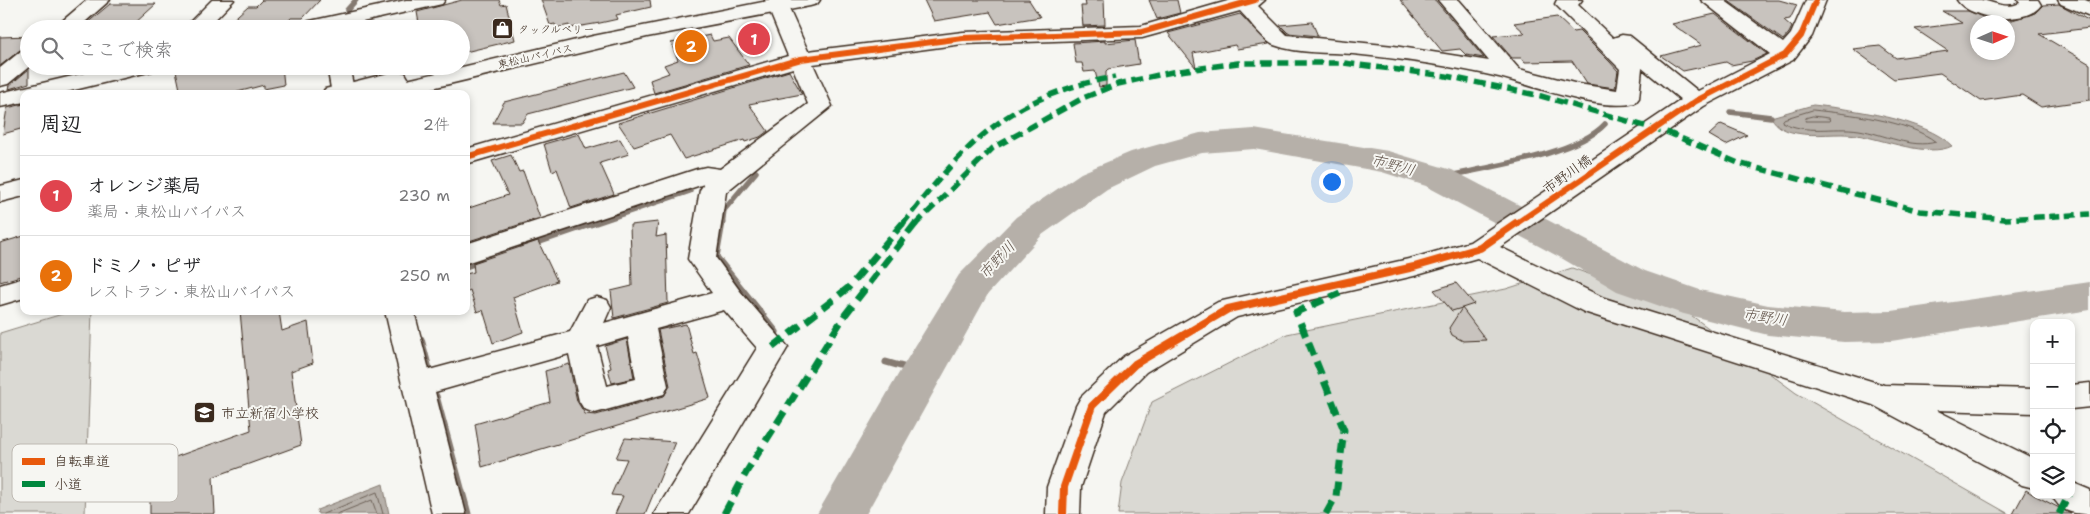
<!DOCTYPE html>
<html lang="ja">
<meta charset="utf-8">
<style>
body{margin:0;font-family:"Shantell Sans","Klee One",sans-serif;background:#f2f2f2;color:#202124}
.controls{position:absolute;right:15px;bottom:15px;display:grid;overflow:hidden;border-radius:10px;box-shadow:0 2px 8px #0003}
.controls button{width:45px;height:45px;display:grid;place-items:center;padding:0;border:0;border-bottom:1px solid #e0e0e0;background:#fff;color:#202124;font:25px sans-serif}
.compass{position:absolute;left:1970px;top:15px;width:45px;height:45px;border-radius:50%;background:#fff;box-shadow:0 2px 8px #0003;rotate:87deg}
.you{position:absolute;left:1331px;top:181px;width:18px;height:18px;margin:-12px;border:4px solid #fff;border-radius:50%;background:#1a73e8;box-shadow:0 0 0 8px #1a73e833}
.badge{display:grid;place-items:center;width:32px;height:32px;border-radius:50%;background:#3b2a1e;color:#fff;font-size:16px;font-weight:700}
.pin{position:absolute;translate:-50% -50%;border:2px solid #fff;box-shadow:0 1px 5px #0006}
.list{margin:0;padding:0;list-style:none}
h2{display:flex;justify-content:space-between;align-items:center;height:65px;margin:0;padding:0 20px;font-size:21px}
h2 small{font-size:16px;font-weight:400;color:#757577}
.list li{display:grid;grid-template-columns:32px 1fr auto;gap:15px;align-items:center;box-sizing:border-box;height:80px;padding:0 20px;border-top:1px solid #e0e0e0}
.list b{display:block;font-size:19px;white-space:nowrap}
.list p{margin:0;font-size:16px;white-space:nowrap;color:#757577}
.list em{font-size:16px;font-style:normal;color:#757577}
.icon{flex:none;width:28px;height:28px;fill:none;stroke:currentColor;stroke-width:2;stroke-linecap:round;stroke-linejoin:round}
.map{position:relative;flex:none;width:2090px;height:514px;overflow:hidden}
.search{position:absolute;background:#fff;box-shadow:0 2px 8px #0003;left:20px;top:20px;width:450px;height:55px;display:flex;align-items:center;gap:12px;box-sizing:border-box;padding:0 18px;border-radius:28px;color:#757577;font-size:19px}
.panel{position:absolute;background:#fff;box-shadow:0 2px 8px #0003;left:20px;top:90px;width:450px;height:225px;border-radius:10px}
.map>svg:first-child{display:block}
.green{fill:#dad9d3;stroke:#8a8278}
.water{fill:#b6b0a9;stroke:#857a71}
.lines{fill:none;stroke-linecap:round;stroke-linejoin:round}
.shore{stroke:#6c6056;stroke-width:1}
.stream-far1{stroke:#857a71;stroke-width:5.5}
.stream{stroke:#857a71;stroke-width:7}
.river{fill:#b6b0a9;fill-rule:evenodd}
.building{fill:#c8c3be;stroke:#3b2a1e;fill-rule:evenodd}
.minor-casing{stroke:#3b2a1e;stroke-width:3}
.highway-casing{stroke:#3b2a1e;stroke-width:3}
.minor{fill:#f6f6f2;fill-rule:evenodd}
.highway{fill:#f6f6f2;fill-rule:evenodd}
.quiet-far1{stroke:#00873e;stroke-width:5.5;stroke-dasharray:11 5.5;stroke-linecap:butt}
.quiet{stroke:#00873e;stroke-width:7;stroke-dasharray:14 7;stroke-linecap:butt}
.cycleway-far1-casing{stroke:#f6f6f2;stroke-width:9}
.cycleway-casing{stroke:#f6f6f2;stroke-width:11}
.cycleway-far1{stroke:#e8590c;stroke-width:6}
.cycleway{stroke:#e8590c;stroke-width:8}
.labels{text-anchor:middle;stroke-width:4;stroke-linejoin:round;paint-order:stroke}
.far-poi-label{font-size:11px;fill:#3b2a1e;stroke:#f6f6f2;text-anchor:start}
.far-street-label{font-size:11px;fill:#3b2a1e;stroke:#f6f6f2}
.street-label{font-size:14px;fill:#3b2a1e;stroke:#f6f6f2}
.poi-label{font-size:14px;fill:#3b2a1e;stroke:#f6f6f2;text-anchor:start}
.water-label{font-size:15px;font-style:italic;fill:#605248;stroke:#f6f6f2}
.key{fill:#f6f6f2;stroke:#beb9b2;stroke-width:1}
.key-label{font-size:14px;fill:#3b2a1e}
</style>
<div class="map">
<svg width="2090" height="514" viewBox="0 0 2090 514">
<rect width="100%" height="100%" fill="#f6f6f2"/>
<filter id="ink" filterUnits="userSpaceOnUse"><feTurbulence type="fractalNoise" baseFrequency=".02" numOctaves="2"/><feDisplacementMap in="SourceGraphic" scale="10" xChannelSelector="R" yChannelSelector="G"/><feConvolveMatrix kernelMatrix="1 2 1 2 8 2 1 2 1" color-interpolation-filters="sRGB"/></filter>
<g filter="url(#ink)">
<!-- green -->
<g class="green">
<path d="M1572,268L1680,307L1796,393L2009,514H1118L1122,483L1152,402L1287,334L1506,289Z"/>
<path d="M72,311H92L85,514H0V333Z"/>
</g>
<!-- water -->
<g class="water">
<path d="M1813,105C1850,109 1926,119 1952,146C1929,158 1882,139 1857,135C1837,132 1816,137 1796,133C1785,131 1777,127 1771,117Z"/>
<path d="M383,484L389,514H318L317,510Z"/>
</g>
<g class="lines">
<!-- shore -->
<g class="shore">
<path d="M1813,110C1848,114 1908,120 1936,142C1911,149 1884,134 1859,130C1833,126 1807,135 1782,122L1784,119Z"/>
<path d="M1813,116L1829,118L1830,121H1805L1806,118Z"/>
<path d="M323,514L377,492L383,514"/>
<path d="M337,514L372,500L377,514"/>
</g>
<!-- stream-far1 -->
<g class="stream-far1">
<path d="M347,10L356,0"/>
<path d="M1730,112L1771,117"/>
<path d="M1439,178C1482,168 1577,155 1605,124"/>
<path d="M590,225L690,191"/>
<path d="M722,225L724,210L756,172"/>
</g>
<!-- stream -->
<g class="stream">
<path d="M722,223L716,257L776,332"/>
<path d="M532,244L593,223"/>
<path d="M466,266L480,261"/>
<path d="M421,339L429,369"/>
<path d="M886,362L921,372"/>
<path d="M436,396L468,514"/>
</g>
<!-- river -->
<path class="river" d="M1254,129L1388,151L1452,170L1645,271L1700,290L1768,305L1844,312L1891,311L2090,282V310L1891,341L1844,342L1768,335L1680,313L1617,291L1563,259L1426,186L1382,172L1254,149L1202,153L1155,166L1107,189L1042,235L988,294L866,514H817L906,361L959,275L1016,217L1081,173L1131,152L1200,133Z"/>
</g>
<!-- building -->
<g class="building">
<path d="M262,0H320L303,18H291L286,23L228,24L248,6H256Z"/>
<path d="M462,0H499L501,5L506,4L515,40L461,53V29H420L417,12Z"/>
<path d="M541,0H650L651,7L616,15L618,19L600,23L570,28L569,25L556,28L555,24L550,25Z"/>
<path d="M924,0H1029L1040,17L997,24L990,12L934,21Z"/>
<path d="M1085,0H1104L1105,25L1083,26L1081,6H1086Z"/>
<path d="M1149,0H1177L1180,13L1157,19Z"/>
<path d="M1400,0H1435L1484,58L1466,55L1460,49L1442,51Z"/>
<path d="M1727,0H1779L1797,5L1790,19L1784,20L1792,27L1789,33L1783,40Z"/>
<path d="M110,4H156L134,24H129L124,29H80Z"/>
<path d="M2059,4L2090,21V28L2039,34L2090,64V100L2041,107L2022,95L1981,101L1940,73L1894,79L1853,49L1880,46L1896,58L1948,51L1915,29L1962,23L1942,11H1968L1985,18L2012,20L2035,13L2043,5ZM1978,22H2008V52H1978Z"/>
<path d="M1240,14L1269,44L1237,49L1235,45L1193,53L1196,68L1168,33Z"/>
<path d="M1715,14L1767,54L1752,61L1731,65L1726,62L1683,71L1661,56L1702,45L1672,24Z"/>
<path d="M1557,17L1573,32L1579,31L1610,62L1618,71L1615,88L1587,84L1572,61L1525,62L1522,58H1512L1493,36L1525,33L1514,23Z"/>
<path d="M1312,22L1318,36L1288,33L1280,25Z"/>
<path d="M710,35L713,41L729,38L749,65L654,93L650,80L669,73L664,65L678,60L671,43Z"/>
<path d="M29,36V47L20,50L0,66V37Z"/>
<path d="M1135,40L1139,64L1108,69L1106,71V86L1099,87L1095,71L1084,72L1082,63H1076L1073,43L1105,41V43Z"/>
<path d="M175,66H282L284,85L264,89V85L230,94H181Z"/>
<path d="M29,69V83L9,89L10,85Z"/>
<path d="M789,71L802,94L749,104L768,131L760,137L745,142L744,140L684,159L670,135L634,147L618,123Z"/>
<path d="M624,72L633,87L528,114L522,123H493L504,102Z"/>
<path d="M24,104V128L3,134L7,108Z"/>
<path d="M1721,124L1747,135L1726,145L1709,135Z"/>
<path d="M579,134L586,149L620,139L629,154L600,163L614,194L571,208L557,169L552,171L544,144Z"/>
<path d="M511,155L519,172L523,171L540,218L466,242V209L508,195L492,161Z"/>
<path d="M658,222L656,237L666,235L668,303L614,318L611,291L632,286L630,225Z"/>
<path d="M24,236V275L0,282V243Z"/>
<path d="M538,241L557,281L513,297L523,332L493,343L483,310L477,312L470,290L466,292V274L474,272L473,263Z"/>
<path d="M1456,283L1474,304L1462,308L1486,340L1463,341L1452,335L1449,328L1462,308L1452,311L1434,290Z"/>
<path d="M240,311H279L282,331L308,322L313,363L291,371L301,445L213,477L215,514H150V466L251,430Z"/>
<path d="M686,324L694,354L697,353L710,398L482,467L475,424L550,402L545,371L569,364L577,401L585,414L596,415L664,396L670,386L658,330Z"/>
<path d="M627,339L634,378L612,383L608,369L611,368L605,346Z"/>
<path d="M625,438L675,442L645,514H615L623,496L611,495L627,459L616,458Z"/>
<path d="M2026,490L2034,495L2071,514H2013Z"/>
</g>
<g class="lines">
<defs>
<g id="minor">
<path d="M87,0H110L77,29H53Z"/>
<path d="M212,0H234L206,29H183Z"/>
<path d="M406,0H445L442,4L331,29H291L293,24L301,23Z"/>
<path d="M765,0H785L808,51L963,32L1141,26L1231,0H1265L1258,6L1287,35L1394,46L1489,61L1438,0H1459L1519,69L1578,84L1617,90L1620,69L1555,4L1557,0H1582L1578,5L1613,38L1622,35L1630,36L1698,91L1770,54L1701,0H1724L1783,43L1791,34L1806,0H1826L1812,36L1793,60L1704,106L1500,247L1604,298L1884,385L2034,389V413L1936,410L2034,459V488L2022,485L1873,405L1584,312L1477,258L1414,276L1237,317L1146,372L1106,412L1081,487L1080,514H1046L1047,487L1076,406L1081,397L1124,356L1218,302L1413,258L1470,242L1681,100L1642,68L1639,98L1635,103C1599,112 1535,86 1499,77C1451,66 1402,59 1353,54C1327,52 1299,54 1274,45C1265,42 1248,19 1240,11L1142,38L963,44L813,64L832,106L726,192L716,258L740,291L788,347L689,514H654L757,348L724,310L656,329L668,386L664,394L595,413L584,409L579,401L569,354L435,392L466,514H432L385,311H414L429,370L570,332L587,300L597,297L607,300L611,307L604,323L712,293L688,259L700,190L704,184L466,263V244L697,169L706,167L720,169L808,104L793,68L466,164V149L788,56ZM628,337L636,379L607,386L597,346Z"/>
<path d="M1957,0C1965,0 1973,0 1981,0C1994,2 2006,10 2020,3L2018,0H2038L2041,5C2027,26 1970,20 1957,0Z"/>
<path d="M2058,0H2085L2090,2V16L2061,4Z"/>
<path d="M29,49L30,66L8,84L0,86V68L21,51Z"/>
<path d="M115,66H155L152,71L58,94H24V102L0,107V93Z"/>
<path d="M327,66H349L355,94H332Z"/>
<path d="M24,278V298L0,305V285Z"/>
<path d="M2090,383V407L2071,409V385Z"/>
<path d="M2071,482L2090,490V514C2073,514 2060,512 2052,495H2071Z"/>
</g>
<g id="highway">
<path d="M773,0H820L817,4L810,6L647,37L407,94H368L369,92L322,94L325,89L397,71L405,73L408,78L407,80L593,36Z"/>
<path d="M24,180V196L0,202V186Z"/>
</g>
</defs>
<!-- minor casing -->
<use href="#minor" class="minor-casing"/>
<!-- highway casing -->
<use href="#highway" class="highway-casing"/>
<!-- minor -->
<use href="#minor" class="minor"/>
<!-- highway -->
<use href="#highway" class="highway"/>
<!-- quiet-far1 -->
<g class="quiet-far1">
<path d="M902,225C966,143 1008,96 1115,77"/>
<path d="M915,225L993,148L1083,98L1118,84L1172,72L1238,63H1344L1446,76L1541,96L1669,133L1738,163L1920,211L2005,219L2090,214"/>
</g>
<!-- quiet -->
<g class="quiet">
<path d="M773,347L848,288L903,223"/>
<path d="M724,514L747,471L845,315L916,223"/>
<path d="M1326,514L1336,496L1344,430L1296,312L1340,293"/>
<path d="M2059,514L2069,495"/>
</g>
<defs>
<g id="cycleway-far1">
<path d="M466,157L801,59L963,38L1142,32L1255,0"/>
<path d="M1514,225L1696,101L1785,55L1801,36L1816,0"/>
</g>
<path id="cycleway" d="M1063,514L1064,487L1092,406L1135,364L1228,309L1414,267L1480,248L1516,223"/>
</defs>
<!-- cycleway-far1 casing -->
<use href="#cycleway-far1" class="cycleway-far1-casing"/>
<!-- cycleway casing -->
<use href="#cycleway" class="cycleway-casing"/>
<!-- cycleway-far1 -->
<use href="#cycleway-far1" class="cycleway-far1"/>
<!-- cycleway -->
<use href="#cycleway" class="cycleway"/>
</g>
</g>
<!-- icons -->
<defs>
<symbol id="shop-square" viewBox="-11 -11 22 22"><rect x="-9" y="-9" width="18" height="18" rx="4" fill="#3b2a1e" stroke="#f6f6f2"/><path d="M-5-2.5h2.3a2.7 3.5 0 0 1 5.4 0H5L5.5 6h-11ZM-1.5-2.5h3a1.5 2.3 0 0 0-3 0Z" fill="#fff"/></symbol>
<symbol id="school-square" viewBox="-11 -11 22 22"><rect x="-9" y="-9" width="18" height="18" rx="4" fill="#3b2a1e" stroke="#f6f6f2"/><path d="M0-5L7-2L0 1L-7-2ZM-4 1L0 2.5L4 1V4Q0 6-4 4Z" fill="#fff"/></symbol>
</defs>
<g fill-rule="evenodd">
<use href="#shop-square" x="490" y="16" width="25" height="25"/>
<use href="#school-square" x="192" y="400" width="25" height="25"/>
</g>
<g class="labels">
<!-- far-poi labels -->
<g class="far-poi-label">
<text x="518" y="33">タックルベリー</text>
</g>
<!-- far-street labels -->
<g class="far-street-label">
<text transform="translate(535 56) rotate(-13)" y="4">東松山バイパス</text>
</g>
<!-- street labels -->
<g class="street-label">
<text transform="translate(1567 174) rotate(-35)" y="5">市野川橋</text>
</g>
<!-- poi labels -->
<g class="poi-label">
<text x="221" y="418">市立新宿小学校</text>
</g>
<!-- water labels -->
<g class="water-label">
<text transform="translate(1393 165) rotate(15)" y="5">市野川</text>
<text transform="translate(997 260) rotate(-47)" y="5">市野川</text>
<text transform="translate(1765 317) rotate(9)" y="5">市野川</text>
</g>
</g>
<!-- legend -->
<rect x="12" y="444" width="166" height="58" rx="8" class="key"/>
<rect x="22" y="458" width="23" height="7" fill="#e8590c"/>
<rect x="22" y="481" width="23" height="6" fill="#00873e"/>
<g class="key-label">
<text x="54" y="466">自転車道</text>
<text x="54" y="489">小道</text>
</g>
</svg>
<div class="controls">
<button>+</button>
<button>−</button>
<button><svg class="icon" aria-label="locate" viewBox="0 0 24 24"><circle cx="12" cy="12" r="6"/><path d="M12 2v4M12 18v4M2 12h4M18 12h4"/></svg></button>
<button><svg class="icon" aria-label="layers" viewBox="0 0 24 24"><path d="M12 4l9 5-9 5-9-5zM3 14l9 5 9-5"/></svg></button>
</div>
<svg class="compass" viewBox="-18 -18 36 36"><path d="M0-13l5 13h-10z" fill="#e53935"/><path d="M0 13l5-13h-10z" fill="#757577"/></svg>
<div class="you"></div>
<div class="pin badge" style="left:754px;top:39px;background:#e0444e">1</div>
<div class="pin badge" style="left:691px;top:46px;background:#e8710a">2</div>
<div class="search"><svg class="icon" aria-label="search" viewBox="0 0 24 24"><circle cx="10" cy="10" r="6"/><path d="M15 15l6 6"/></svg>ここで検索</div>
<section class="panel">
<h2>周辺<small>2件</small></h2>
<ul class="list">
<li><span class="badge" style="background:#e0444e">1</span><div><b>オレンジ薬局</b><p>薬局 · 東松山バイパス</p></div><em>230 m</em></li>
<li><span class="badge" style="background:#e8710a">2</span><div><b>ドミノ・ピザ</b><p>レストラン · 東松山バイパス</p></div><em>250 m</em></li>
</ul>
</section>
</div>
